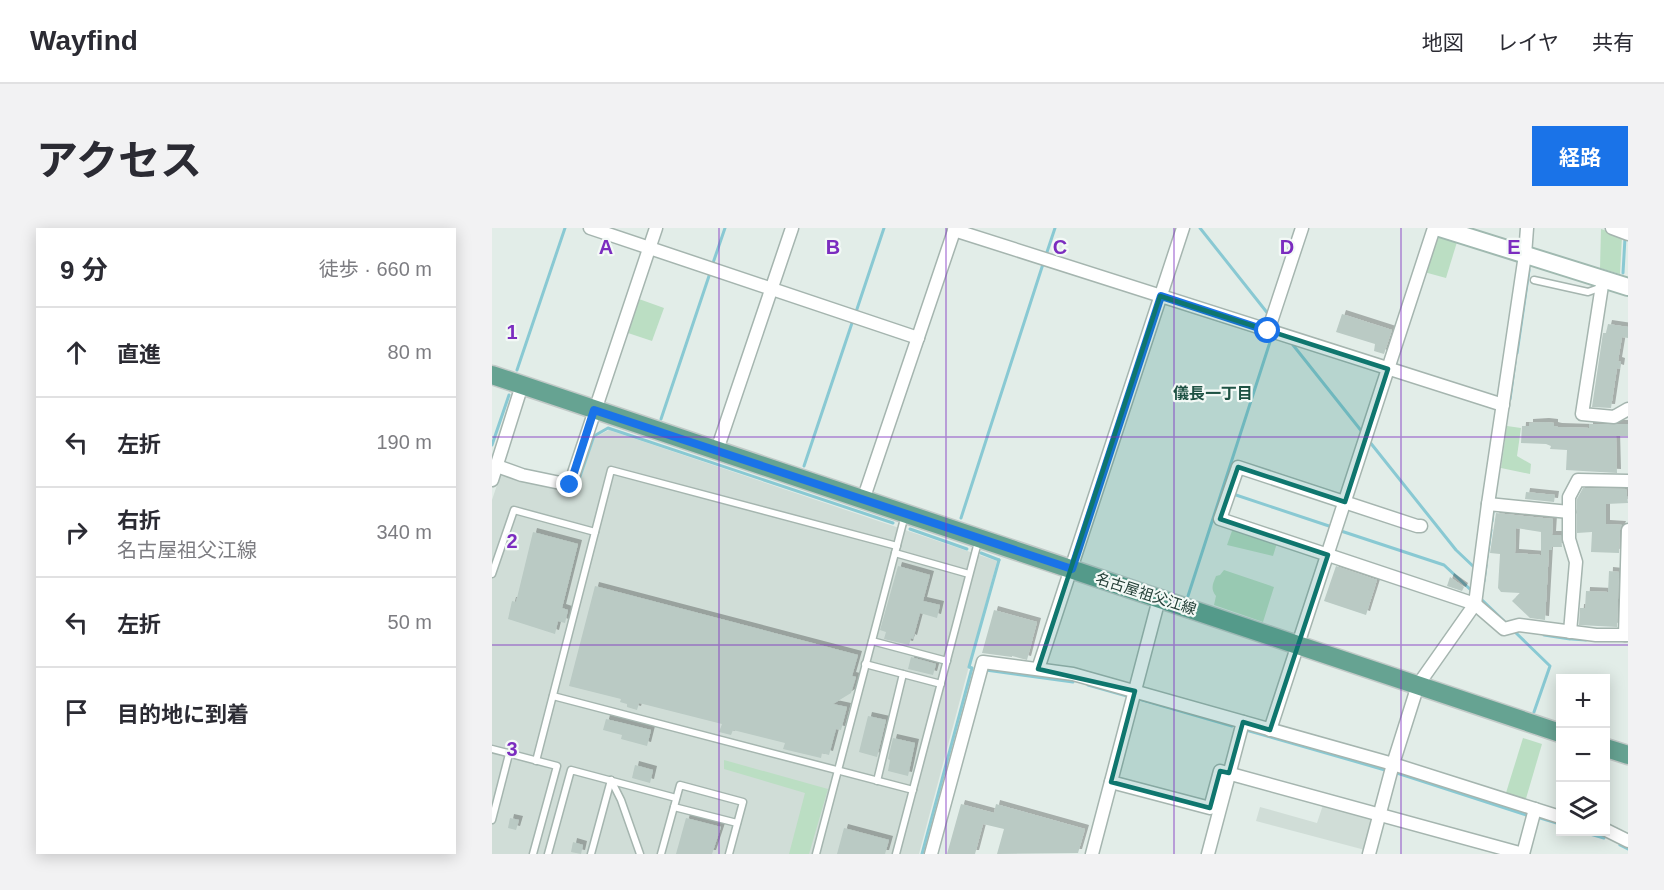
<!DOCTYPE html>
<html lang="ja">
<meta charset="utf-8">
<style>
body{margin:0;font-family:Helvetica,"Noto Sans JP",sans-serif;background:#f2f2f3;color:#2b2b33}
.controls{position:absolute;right:18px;bottom:18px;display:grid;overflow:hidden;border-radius:0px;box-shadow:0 3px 15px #0003}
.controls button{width:54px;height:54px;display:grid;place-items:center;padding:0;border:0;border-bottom:2px solid #e1e1e2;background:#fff;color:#2b2b33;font:30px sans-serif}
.stop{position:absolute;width:18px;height:18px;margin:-14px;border:4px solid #1a73e8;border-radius:50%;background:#fff}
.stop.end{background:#1a73e8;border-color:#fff;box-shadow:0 2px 6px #0008}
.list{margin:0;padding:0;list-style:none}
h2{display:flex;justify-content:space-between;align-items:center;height:78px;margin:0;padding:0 24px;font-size:26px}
h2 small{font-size:20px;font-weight:400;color:#7c7c81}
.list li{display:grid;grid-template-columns:39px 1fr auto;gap:18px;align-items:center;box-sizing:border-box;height:90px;padding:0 24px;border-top:2px solid #e1e1e2}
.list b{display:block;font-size:22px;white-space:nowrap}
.list p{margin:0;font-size:20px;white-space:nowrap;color:#7c7c81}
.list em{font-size:20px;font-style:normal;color:#7c7c81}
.icon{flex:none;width:33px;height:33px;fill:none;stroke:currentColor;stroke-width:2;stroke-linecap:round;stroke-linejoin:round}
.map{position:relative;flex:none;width:1136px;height:626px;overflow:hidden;border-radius:0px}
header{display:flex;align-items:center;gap:36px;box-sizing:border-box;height:84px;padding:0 30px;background:#fff;border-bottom:2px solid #e1e1e2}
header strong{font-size:28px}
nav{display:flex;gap:33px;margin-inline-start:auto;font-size:21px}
.intro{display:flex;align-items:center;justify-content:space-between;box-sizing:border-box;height:144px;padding:0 36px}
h1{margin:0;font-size:42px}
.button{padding:15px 27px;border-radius:0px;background:#1a73e8;color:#fff;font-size:21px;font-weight:700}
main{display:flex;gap:36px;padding:0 36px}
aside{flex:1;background:#fff;border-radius:0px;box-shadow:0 3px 15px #0003}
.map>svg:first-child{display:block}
.built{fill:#d0ddd7}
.green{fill:#bbdec3}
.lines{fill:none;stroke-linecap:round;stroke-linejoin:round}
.stream{stroke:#89c9d3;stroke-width:3}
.building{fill:#bacac4;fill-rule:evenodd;filter:url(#shadow)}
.lane-casing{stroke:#a5b5af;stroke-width:9}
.street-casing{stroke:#a5b5af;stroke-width:15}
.secondary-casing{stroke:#a0b9b0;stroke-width:20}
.primary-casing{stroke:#c1c9c7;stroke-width:21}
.lane{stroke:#fff;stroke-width:6}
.street{stroke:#fff;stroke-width:12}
.secondary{stroke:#fff;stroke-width:16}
.primary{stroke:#66a392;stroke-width:18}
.route{stroke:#1a73e8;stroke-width:8}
.marked{fill:#0f766e;fill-opacity:0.2;stroke:#0f766e;stroke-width:4.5;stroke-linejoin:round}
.grid{fill:none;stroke:#7b2cbf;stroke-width:1.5;stroke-opacity:0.55}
.labels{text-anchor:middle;stroke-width:4.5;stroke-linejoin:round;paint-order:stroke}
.street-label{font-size:15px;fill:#223e36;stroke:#f3f9f6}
.neighbourhood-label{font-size:16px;font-weight:bold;fill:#1d5143;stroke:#f3f9f6}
.grid-label{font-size:20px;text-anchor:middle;font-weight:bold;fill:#7b2cbf;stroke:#f3f9f6;stroke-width:4.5;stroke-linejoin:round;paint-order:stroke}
</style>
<header>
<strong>Wayfind</strong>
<nav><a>地図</a><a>レイヤ</a><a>共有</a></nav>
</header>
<div class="intro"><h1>アクセス</h1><a class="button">経路</a></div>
<main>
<aside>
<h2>9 分<small>徒歩 · 660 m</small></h2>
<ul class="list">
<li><svg class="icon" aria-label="ahead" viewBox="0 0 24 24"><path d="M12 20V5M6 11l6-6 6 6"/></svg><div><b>直進</b></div><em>80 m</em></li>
<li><svg class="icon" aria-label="left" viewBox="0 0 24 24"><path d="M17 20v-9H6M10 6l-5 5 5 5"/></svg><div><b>左折</b></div><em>190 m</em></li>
<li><svg class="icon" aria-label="right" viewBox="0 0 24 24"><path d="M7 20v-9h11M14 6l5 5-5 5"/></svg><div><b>右折</b><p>名古屋祖父江線</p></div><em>340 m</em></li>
<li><svg class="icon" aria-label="left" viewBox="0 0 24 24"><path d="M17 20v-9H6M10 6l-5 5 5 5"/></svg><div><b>左折</b></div><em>50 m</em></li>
<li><svg class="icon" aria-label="arrive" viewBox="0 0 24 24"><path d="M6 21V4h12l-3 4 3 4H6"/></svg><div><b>目的地に到着</b></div></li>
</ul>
</aside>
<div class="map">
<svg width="1136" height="626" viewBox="0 0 1136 626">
<defs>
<filter id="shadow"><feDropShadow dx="4" dy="-4" stdDeviation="0" flood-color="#0004"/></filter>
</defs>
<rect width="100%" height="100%" fill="#e2ede8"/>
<!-- built -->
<g class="built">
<path d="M117,202L505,333L427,626H0V272L9,245L83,267L103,209Z"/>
<path d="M832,574L879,588L880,592L873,622L764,593L768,579L825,595Z"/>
</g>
<!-- green -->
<g class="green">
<path d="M1109,1L1130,8L1128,46L1108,40Z"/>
<path d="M948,9L965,14L954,50L932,44L943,11Z"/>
<path d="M147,71L172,80L160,113L136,105Z"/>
<path d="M1015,198L1029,200L1025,228L1039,236L1038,246L1009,240Z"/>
<path d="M741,300L785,315L781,328L735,317Z"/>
<path d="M732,342L782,359L771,394L722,377L724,368C718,360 721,356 724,348L728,347Z"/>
<path d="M1031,510L1050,516L1033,574L1013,568Z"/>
<path d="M232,532L336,561L317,626H297L313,565L232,541Z"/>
</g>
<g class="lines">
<!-- stream -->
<g class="stream">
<path d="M708,0L777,87"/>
<path d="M554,27L563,0"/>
<path d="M221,35L233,0"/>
<path d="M1131,45L1133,10"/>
<path d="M364,84L392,0"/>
<path d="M801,117L871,205"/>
<path d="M1025,125L1037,42"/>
<path d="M25,142L73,0"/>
<path d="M1018,171L1023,134"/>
<path d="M169,191L218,45"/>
<path d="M877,213L964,322L983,340"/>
<path d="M0,217L17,167"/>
<path d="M312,238L361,92"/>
<path d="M78,262L83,263L102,208L116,200L401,295"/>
<path d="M741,266L840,299"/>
<path d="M469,290L551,36"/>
<path d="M1000,293L1001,283"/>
<path d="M418,301L475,321"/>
<path d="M849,303L952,337L980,363"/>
<path d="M489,325L507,332"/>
<path d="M995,329L999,302"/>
<path d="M992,353L994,337"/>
<path d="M696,368L778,114"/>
<path d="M989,371L1012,393"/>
<path d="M1023,404L1058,438L1042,484"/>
<path d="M1052,407L1078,411"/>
<path d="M1080,411L1094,412"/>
<path d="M494,442L581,454"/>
<path d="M596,457L635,468"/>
<path d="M647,471L740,498"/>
<path d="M754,502L893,542"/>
<path d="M905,545L1037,588"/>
<path d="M1045,589L1068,596"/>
<path d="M1091,604L1112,610"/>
<path d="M1128,617L1136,621"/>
<path d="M430,626L480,440L477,439L507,332"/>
</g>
</g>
<!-- building -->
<g class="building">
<path d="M850,86L900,102L892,126L882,123L883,116L844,104Z"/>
<path d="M1116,96L1136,99V110L1130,109L1126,133L1129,134L1128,141L1125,140L1119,180L1100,179L1111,105H1114Z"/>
<path d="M1053,194L1062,195V198L1066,199L1097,200V196H1136V208H1124L1125,245L1074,242L1075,222L1058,221L1059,218L1054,216L1029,215L1030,198H1037V195Z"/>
<path d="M1091,260L1134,261L1136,275L1114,276V296L1130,297L1128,302L1127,325L1099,324L1100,304L1085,305V271Z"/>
<path d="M1034,264L1063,267L1062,274L1033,271Z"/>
<path d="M1004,285L1061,291L1060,307H1069L1070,319H1060V322H1057L1053,392L1038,390L1020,373L1028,365L1009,364L1006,360L1008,326L998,325ZM1024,300L1049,304V327L1023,325Z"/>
<path d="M41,304L86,316L70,380L76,382L73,395L66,393L63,406L16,391L20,373L24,374Z"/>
<path d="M406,338L438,347L431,373L448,377L445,390L428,385L421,411L419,410L417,417L392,411L394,404L388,402Z"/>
<path d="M844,338L885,352L874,387L832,373Z"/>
<path d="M1117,343L1127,344L1125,399L1087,397L1088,380H1093L1094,363L1116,364Z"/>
<path d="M958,349L972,359L970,363L955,358Z"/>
<path d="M103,358L366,427L360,448L364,449L359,465L341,476L355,479L349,502L344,501L337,527L330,525L329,530L291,521L293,515L241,502L239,507L227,504L230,496L147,475L145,482L135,479V476L128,474L129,471L77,458Z"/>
<path d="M502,382L545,394L535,432L520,428V429L490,425Z"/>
<path d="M419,429L444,436L441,447L416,441Z"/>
<path d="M376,488L394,492L385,529L367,524Z"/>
<path d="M114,491L159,502L155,518L129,511L130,507L111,502Z"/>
<path d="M401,510L423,515L416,548L396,543L398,532L396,531Z"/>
<path d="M143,537L161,542L158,555L140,550Z"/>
<path d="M469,576L502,585L504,576L593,601L586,625L505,626L512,601L491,596L483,626H455Z"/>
<path d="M18,590L27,592L24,602L16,600Z"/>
<path d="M194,590L229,599L220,626H184Z"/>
<path d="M352,600L397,612L393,626H345Z"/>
<path d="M81,614L91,617L89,626L79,624Z"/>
</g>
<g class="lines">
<defs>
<g id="lane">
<path d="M1042,52L1096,64L1110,59"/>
<path d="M403,325L477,346"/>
<path d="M0,346L22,282L103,304"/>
<path d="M380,413L455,433"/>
<path d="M373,436L449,456"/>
<path d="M61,468L421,562"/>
<path d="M0,521L65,538L41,626"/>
<path d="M44,533L119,242L405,318"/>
<path d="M119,552L129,572L148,626"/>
<path d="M385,553L411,446"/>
<path d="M182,579L245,595"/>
<path d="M0,592L17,526"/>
<path d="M56,626L79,542L184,570"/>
<path d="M99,626L119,552"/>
<path d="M169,626L188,557L251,574L237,626"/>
<path d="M324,626L413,287"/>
<path d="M404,626L486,314"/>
</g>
<g id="street">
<path d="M98,0L426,110"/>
<path d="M1120,0L1136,6"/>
<path d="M462,2L1011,177"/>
<path d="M1111,51L1090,186L1122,189L1136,181"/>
<path d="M776,103L810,0"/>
<path d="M225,222L300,0"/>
<path d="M5,238L30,247L78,257L164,0"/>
<path d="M0,252L30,157"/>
<path d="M371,272L463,0"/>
<path d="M996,276L1077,284"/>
<path d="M929,298H925L746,239L728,291L983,376L1012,401L1027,397L1104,407H1136"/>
<path d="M1078,404L1084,334L1077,311V269L1086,252L1136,253"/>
<path d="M1133,407L1136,302"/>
<path d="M546,441L691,0"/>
<path d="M778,502L942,0"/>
<path d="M619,554L718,580L728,543L1031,626"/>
<path d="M1114,602L1136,613"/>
<path d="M439,626L491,434L581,446L901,536L1068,589"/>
<path d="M600,626L667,371"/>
<path d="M716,626L751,494"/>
<path d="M877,626L901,536L926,457L983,376L996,276L1033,27L1035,0"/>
<path d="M1031,626L1043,581"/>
</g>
<path id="secondary" d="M948,0L1136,59"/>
<g id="primary">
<path d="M0,147L1068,505"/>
<path d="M1114,520L1136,527"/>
</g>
</defs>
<!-- lane casing -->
<use href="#lane" class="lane-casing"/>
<!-- street casing -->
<use href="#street" class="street-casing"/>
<!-- secondary casing -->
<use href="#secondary" class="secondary-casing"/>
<!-- primary casing -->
<use href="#primary" class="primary-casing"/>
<!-- lane -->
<use href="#lane" class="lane"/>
<!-- street -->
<use href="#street" class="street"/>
<!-- secondary -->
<use href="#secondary" class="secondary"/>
<!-- primary -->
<use href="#primary" class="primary"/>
</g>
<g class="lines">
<!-- route -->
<path class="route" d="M78,257L102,182L580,341L669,68L776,103"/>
</g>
<!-- marked area -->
<path class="marked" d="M668,68L896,141L853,274L746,239L728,291L836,327L778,502L751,494L737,545L728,543L718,580L619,554L643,463L546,441Z"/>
<!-- grid -->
<path class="grid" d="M227,0V626M454,0V626M682,0V626M909,0V626M0,209H1136M0,417H1136"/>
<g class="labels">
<!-- street labels -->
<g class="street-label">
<text transform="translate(654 366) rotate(18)" y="5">名古屋祖父江線</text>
</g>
<!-- neighbourhood labels -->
<g class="neighbourhood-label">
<text x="721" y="171">儀長一丁目</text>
</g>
</g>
<g class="grid-label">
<text x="114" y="26">A</text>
<text x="341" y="26">B</text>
<text x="568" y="26">C</text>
<text x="795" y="26">D</text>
<text x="1022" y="26">E</text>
<text x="20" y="111">1</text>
<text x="20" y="320">2</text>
<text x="20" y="528">3</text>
</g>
</svg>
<div class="controls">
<button>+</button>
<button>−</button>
<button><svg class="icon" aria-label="layers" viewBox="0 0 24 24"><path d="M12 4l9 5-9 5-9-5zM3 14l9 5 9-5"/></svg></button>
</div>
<div class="stop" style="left:776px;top:103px"></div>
<div class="stop end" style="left:78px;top:257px"></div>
</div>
</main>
